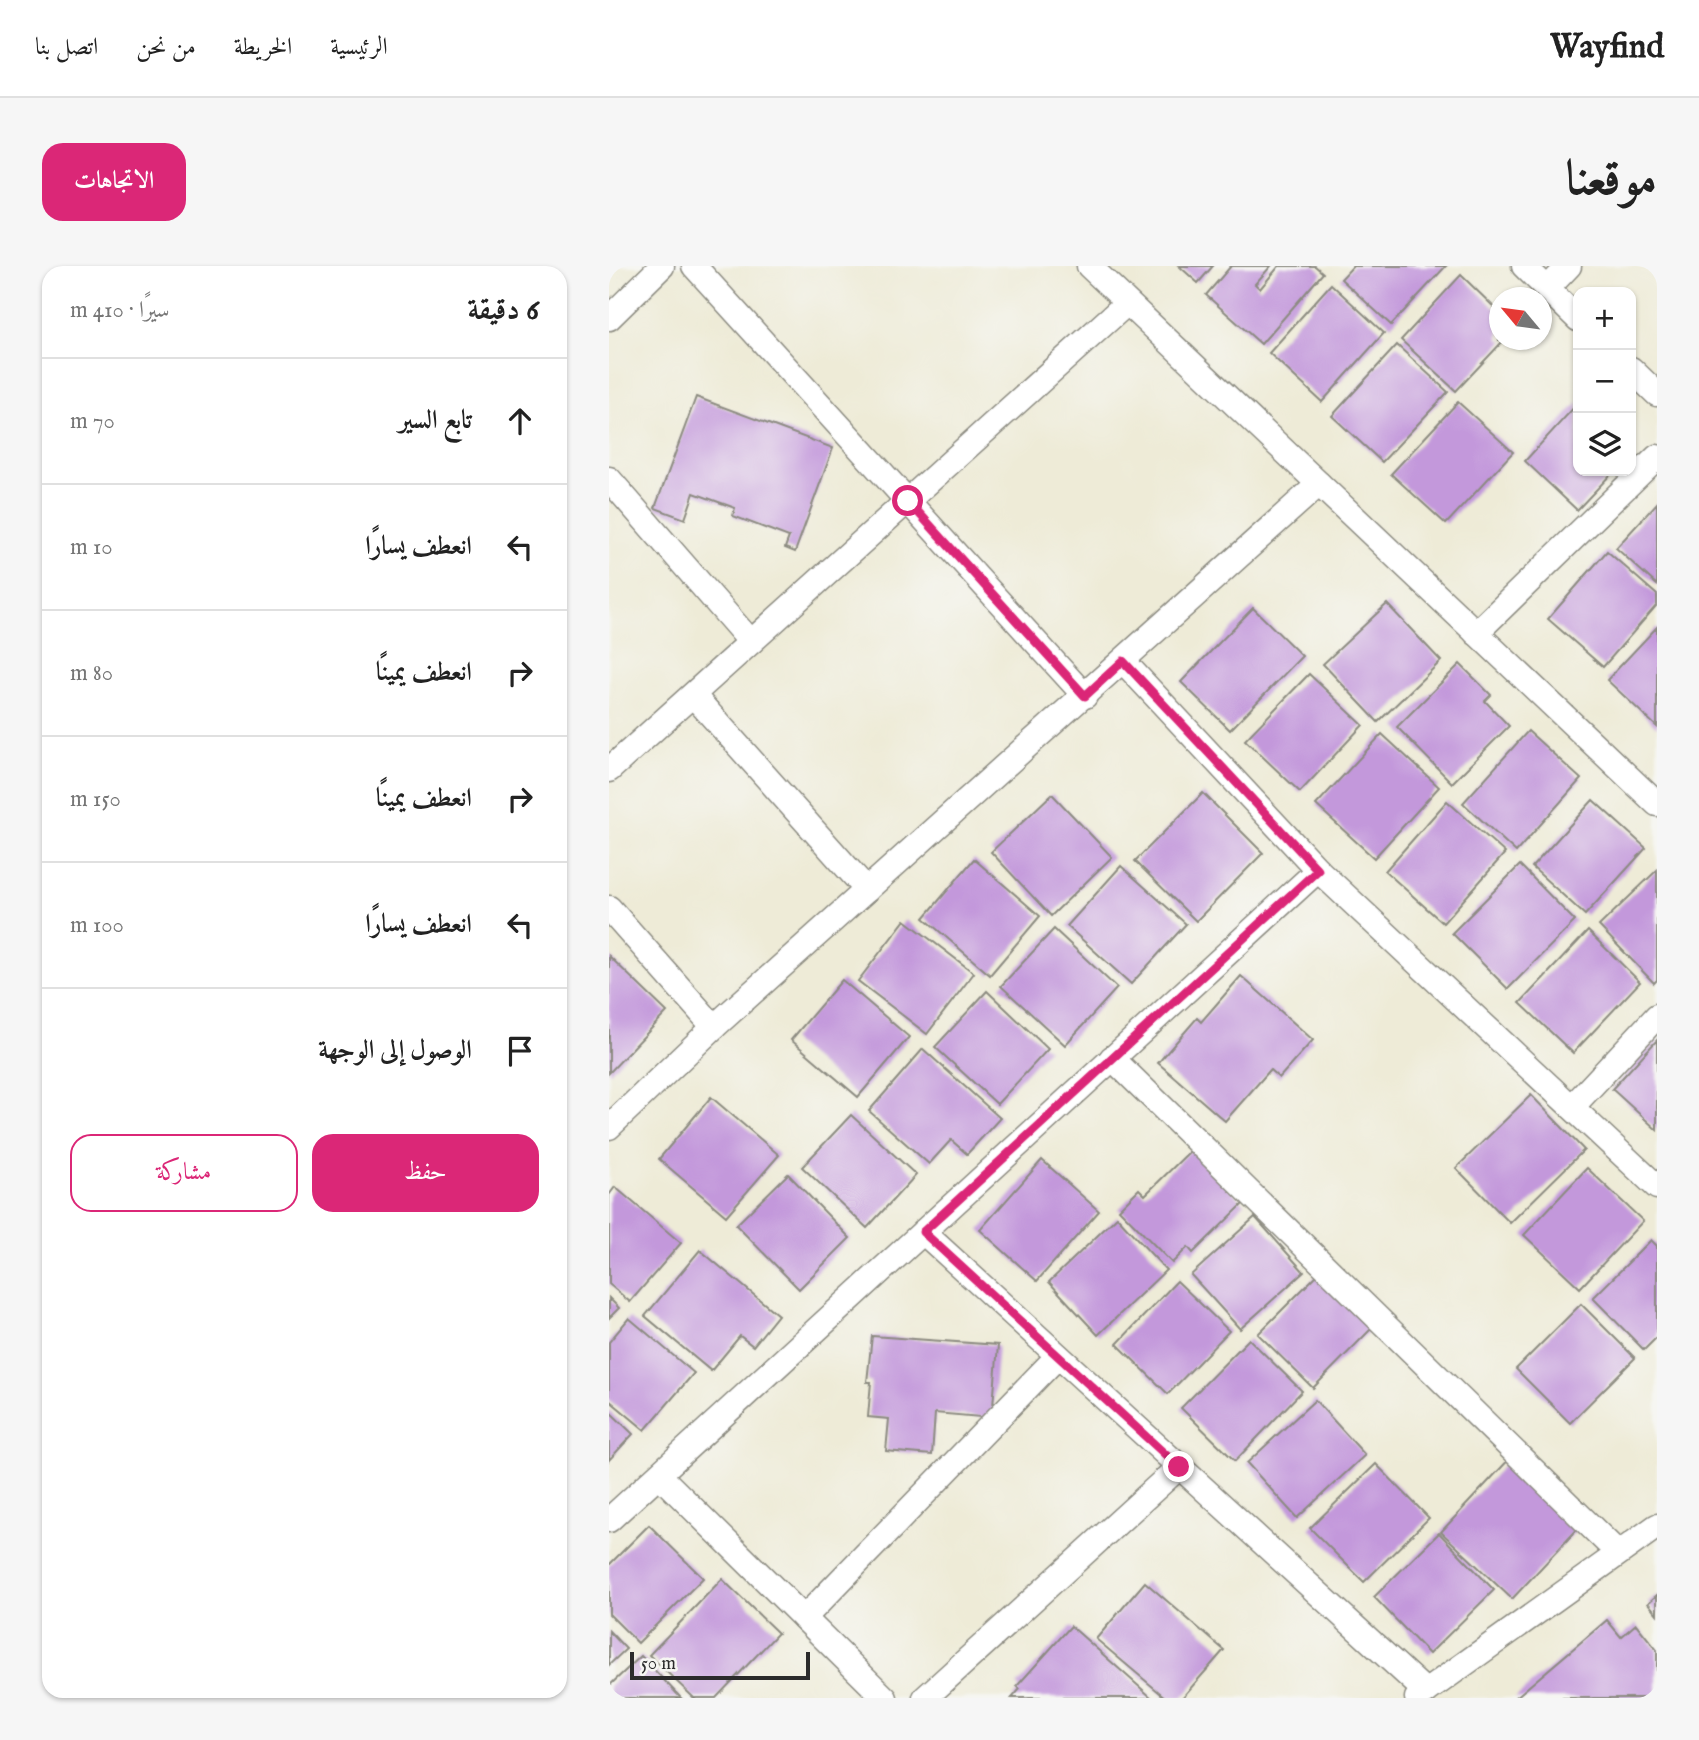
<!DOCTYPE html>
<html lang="ar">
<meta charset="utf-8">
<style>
body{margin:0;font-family:"IM FELL English",Amiri,serif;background:#f6f6f6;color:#222;direction:rtl}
.controls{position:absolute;right:21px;top:21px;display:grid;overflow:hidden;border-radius:14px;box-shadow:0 2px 5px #0004}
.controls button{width:63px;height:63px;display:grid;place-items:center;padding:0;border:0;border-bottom:2px solid #e0e0e0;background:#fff;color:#222;font:35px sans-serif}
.compass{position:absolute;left:880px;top:21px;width:63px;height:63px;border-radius:50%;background:#fff;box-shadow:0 2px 5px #0004;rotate:299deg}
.scale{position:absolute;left:21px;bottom:18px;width:180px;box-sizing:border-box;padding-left:7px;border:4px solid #2b2b2b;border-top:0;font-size:19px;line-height:24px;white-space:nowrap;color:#2b2b2b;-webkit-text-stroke:5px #f6f6f2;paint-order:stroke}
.stop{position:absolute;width:21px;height:21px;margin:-16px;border:5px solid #db2777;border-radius:50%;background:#fff}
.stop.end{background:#db2777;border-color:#fff;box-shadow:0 2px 7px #0008}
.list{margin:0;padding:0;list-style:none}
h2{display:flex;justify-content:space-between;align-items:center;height:91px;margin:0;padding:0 28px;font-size:30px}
h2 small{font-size:23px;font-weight:400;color:#767676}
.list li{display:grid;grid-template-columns:46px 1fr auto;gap:21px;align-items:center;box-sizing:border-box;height:126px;padding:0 28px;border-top:2px solid #e0e0e0}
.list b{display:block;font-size:26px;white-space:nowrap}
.list em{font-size:23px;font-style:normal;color:#767676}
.actions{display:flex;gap:14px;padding:21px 28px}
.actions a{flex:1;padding:16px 0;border:2px solid #db2777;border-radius:21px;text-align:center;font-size:24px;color:#db2777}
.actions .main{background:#db2777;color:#fff}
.icon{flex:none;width:38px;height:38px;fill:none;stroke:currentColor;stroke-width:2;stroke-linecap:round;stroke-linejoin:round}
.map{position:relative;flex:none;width:1048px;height:1432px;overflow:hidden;direction:ltr;border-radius:21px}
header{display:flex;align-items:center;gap:42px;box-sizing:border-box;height:98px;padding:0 35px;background:#fff;border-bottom:2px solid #e0e0e0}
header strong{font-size:33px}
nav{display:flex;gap:38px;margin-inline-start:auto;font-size:24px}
.intro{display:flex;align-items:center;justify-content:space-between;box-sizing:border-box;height:168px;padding:0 42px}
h1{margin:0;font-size:49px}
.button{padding:18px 32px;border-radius:21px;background:#db2777;color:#fff;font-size:24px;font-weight:700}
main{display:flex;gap:42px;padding:0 42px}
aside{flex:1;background:#fff;border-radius:21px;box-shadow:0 2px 5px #0004}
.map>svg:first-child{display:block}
.building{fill:#c398db}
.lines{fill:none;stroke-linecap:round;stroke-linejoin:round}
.minor-casing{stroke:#8c8b81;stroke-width:27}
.minor{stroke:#fff;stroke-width:24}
.route{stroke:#db2777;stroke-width:9}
</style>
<header>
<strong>Wayfind</strong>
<nav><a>الرئيسية</a><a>الخريطة</a><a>من نحن</a><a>اتصل بنا</a></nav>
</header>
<div class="intro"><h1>موقعنا</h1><a class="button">الاتجاهات</a></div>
<main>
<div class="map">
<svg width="1048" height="1432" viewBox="0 0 1048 1432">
<rect width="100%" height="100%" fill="#f6f6f2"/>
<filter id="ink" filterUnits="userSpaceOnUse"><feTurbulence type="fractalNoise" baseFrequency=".0143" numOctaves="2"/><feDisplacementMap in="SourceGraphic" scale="14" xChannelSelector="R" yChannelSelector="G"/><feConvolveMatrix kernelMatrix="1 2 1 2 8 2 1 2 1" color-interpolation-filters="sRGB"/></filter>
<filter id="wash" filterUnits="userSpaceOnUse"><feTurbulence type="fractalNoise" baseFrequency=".00686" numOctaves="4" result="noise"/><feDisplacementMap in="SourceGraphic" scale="28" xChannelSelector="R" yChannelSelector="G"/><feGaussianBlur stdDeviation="1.57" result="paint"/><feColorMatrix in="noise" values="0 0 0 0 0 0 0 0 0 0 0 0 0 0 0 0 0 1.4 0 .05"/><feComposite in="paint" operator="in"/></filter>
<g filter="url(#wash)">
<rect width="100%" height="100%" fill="#eeebd7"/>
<g id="blocks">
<!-- building -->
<g class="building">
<path d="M570,0H604L589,17Z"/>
<path d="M622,0H662L646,18L651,23L670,0H706L714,7L652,78L597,29Z"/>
<path d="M744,0H837L782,59L732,13Z"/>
<path d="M852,9L890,46V74H895L847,125L792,74Z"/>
<path d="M722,18L775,67L713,136L660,87Z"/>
<path d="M788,79L839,126L773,196L723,150Z"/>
<path d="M87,131L224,182L186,286L176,282L180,271L124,250L126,242L85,227L76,253L46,242Z"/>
<path d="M849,136L904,186L837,258L782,208Z"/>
<path d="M969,137V205H1005L968,244L916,195Z"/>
<path d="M1048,237V319L1007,282Z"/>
<path d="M998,285L1048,329V339L994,401L939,353Z"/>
<path d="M778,338L832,395L769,456L714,398Z"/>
<path d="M644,342L693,390L621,464L572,416Z"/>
<path d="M1048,361V461L998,414Z"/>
<path d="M851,398L882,429L876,435L900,460L843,517L788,461Z"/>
<path d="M700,408L754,459L691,526L636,474Z"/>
<path d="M919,465L972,513L907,586L854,537Z"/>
<path d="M773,468L830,521L765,592L707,539Z"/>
<path d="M594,527L654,587L587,655L526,595Z"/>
<path d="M443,528L503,591L442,650L382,586Z"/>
<path d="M984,534L1037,582L976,649L923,601Z"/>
<path d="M838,535L896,587L834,657L776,605Z"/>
<path d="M365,593L431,650L381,709L315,652Z"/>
<path d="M911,599L966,655L899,723L843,667Z"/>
<path d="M512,600L577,658L522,718L458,660Z"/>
<path d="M1048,604V714L1045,717L990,660Z"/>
<path d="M296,654L365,707L318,768L249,715Z"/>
<path d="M445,663L508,722L456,779L392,720Z"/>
<path d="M979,665L1031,716L964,787L911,737Z"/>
<path d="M0,690L58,746L0,807Z"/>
<path d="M632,710L704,774L670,812L661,804L616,855L549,797L588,752L592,756Z"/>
<path d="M233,714L300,771L249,831L182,774Z"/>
<path d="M378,725L439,783L388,838L326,781Z"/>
<path d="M1048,774V864L1003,823Z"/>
<path d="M314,783L391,852L358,888L342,874L320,898L260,845Z"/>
<path d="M922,829L975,884L901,957L847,902Z"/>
<path d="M102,831L170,889L117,950L50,893Z"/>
<path d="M242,849L307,909L258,962L193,901Z"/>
<path d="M582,884L635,937L584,987L579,981L563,997L510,943L530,923L536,929Z"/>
<path d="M433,894L490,945L428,1015L371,964Z"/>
<path d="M978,902L1034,955L971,1022L915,969Z"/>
<path d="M179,908L241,972L190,1023L127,959Z"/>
<path d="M6,921L72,977L21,1036L0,1018V929Z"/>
<path d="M508,951L557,1004L489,1069L440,1016Z"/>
<path d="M646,951L695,1006L631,1063L582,1009Z"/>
<path d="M1042,974L1048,980V1071L1035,1084L984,1032Z"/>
<path d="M91,984L169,1049L144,1080L131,1070L102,1105L36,1050Z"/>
<path d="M709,1008L763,1062L704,1122L649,1068Z"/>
<path d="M568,1015L620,1065L559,1128L508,1078Z"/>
<path d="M0,1032L10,1042L0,1052Z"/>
<path d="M972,1038L1026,1092L961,1157L907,1103Z"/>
<path d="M20,1052L85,1107L36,1164L0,1134V1076Z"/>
<path d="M263,1070L389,1079L383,1152L326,1147L323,1189L277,1185L280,1153L259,1151L262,1116H258Z"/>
<path d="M640,1073L693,1125L626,1195L572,1142Z"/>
<path d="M706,1134L756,1189L688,1252L638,1197Z"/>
<path d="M0,1145L24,1168L0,1194Z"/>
<path d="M905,1188L976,1255L903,1333L832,1266Z"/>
<path d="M767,1198L820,1252L755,1316L701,1262Z"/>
<path d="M40,1259L94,1312L29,1377L0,1348V1299Z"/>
<path d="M830,1267L885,1324L820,1388L765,1331Z"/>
<path d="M113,1313L169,1367L107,1432H85L40,1389Z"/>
<path d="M536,1316L615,1384L573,1432H557L487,1373Z"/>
<path d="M1048,1329V1348L1039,1337Z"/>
<path d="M998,1354L1012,1371L1027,1358L1048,1384V1432H906Z"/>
<path d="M462,1360L543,1432H403L411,1423L408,1420Z"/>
<path d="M0,1365L17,1383L0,1399Z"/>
<path d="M32,1390L72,1432H0V1420Z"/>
</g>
</g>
</g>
<g filter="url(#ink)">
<use href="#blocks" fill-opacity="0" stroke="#8c8b81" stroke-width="2"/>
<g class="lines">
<defs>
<g id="minor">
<path d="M85,0L476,430"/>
<path d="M480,0L1048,538"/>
<path d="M915,0L969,53"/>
<path d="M938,23L960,0"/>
<path d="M0,52L53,0"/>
<path d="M1022,103L1048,128"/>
<path d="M0,213L142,376"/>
<path d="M867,367L1048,191"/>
<path d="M514,395L709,604L1048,921"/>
<path d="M84,429L258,624"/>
<path d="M0,504L518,37"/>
<path d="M0,642L105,761"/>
<path d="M503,792L1009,1287"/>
<path d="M963,841L1048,750"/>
<path d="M0,861L105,761L710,218"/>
<path d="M314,966L817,1426"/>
<path d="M50,1209L276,1432"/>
<path d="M0,1254L709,604"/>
<path d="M195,1352L449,1090"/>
<path d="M316,1432L570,1201"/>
<path d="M808,1432L1048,1260"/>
</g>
</defs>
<!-- minor casing -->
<use href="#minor" class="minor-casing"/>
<!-- minor -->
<use href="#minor" class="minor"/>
</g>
</g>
<g class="lines" filter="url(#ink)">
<!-- route -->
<path class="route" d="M299,235L476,430L514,395L709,604L314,966L570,1201"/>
</g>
</svg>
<div class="controls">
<button>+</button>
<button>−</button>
<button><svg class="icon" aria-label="layers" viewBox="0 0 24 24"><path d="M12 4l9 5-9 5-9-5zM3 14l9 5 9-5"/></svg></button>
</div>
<svg class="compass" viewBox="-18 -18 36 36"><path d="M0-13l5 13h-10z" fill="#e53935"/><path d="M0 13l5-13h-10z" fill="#767676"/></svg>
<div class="scale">50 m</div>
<div class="stop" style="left:299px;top:235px"></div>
<div class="stop end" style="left:570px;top:1201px"></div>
</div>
<aside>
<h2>6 دقيقة<small>سيرًا · 410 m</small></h2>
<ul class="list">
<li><svg class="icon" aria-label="ahead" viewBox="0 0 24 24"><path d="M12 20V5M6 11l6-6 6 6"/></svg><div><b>تابع السير</b></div><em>70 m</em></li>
<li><svg class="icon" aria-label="left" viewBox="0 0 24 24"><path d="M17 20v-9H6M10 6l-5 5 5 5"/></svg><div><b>انعطف يسارًا</b></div><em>10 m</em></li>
<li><svg class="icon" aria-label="right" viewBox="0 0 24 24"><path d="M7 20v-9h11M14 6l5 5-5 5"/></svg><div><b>انعطف يمينًا</b></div><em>80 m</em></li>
<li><svg class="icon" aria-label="right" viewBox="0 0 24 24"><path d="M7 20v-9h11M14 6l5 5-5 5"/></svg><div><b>انعطف يمينًا</b></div><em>150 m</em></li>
<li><svg class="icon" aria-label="left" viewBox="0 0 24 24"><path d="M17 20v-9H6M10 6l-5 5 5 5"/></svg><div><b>انعطف يسارًا</b></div><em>100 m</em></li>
<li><svg class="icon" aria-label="arrive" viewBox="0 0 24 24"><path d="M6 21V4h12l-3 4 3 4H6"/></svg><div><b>الوصول إلى الوجهة</b></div></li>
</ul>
<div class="actions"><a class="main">حفظ</a><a>مشاركة</a></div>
</aside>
</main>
